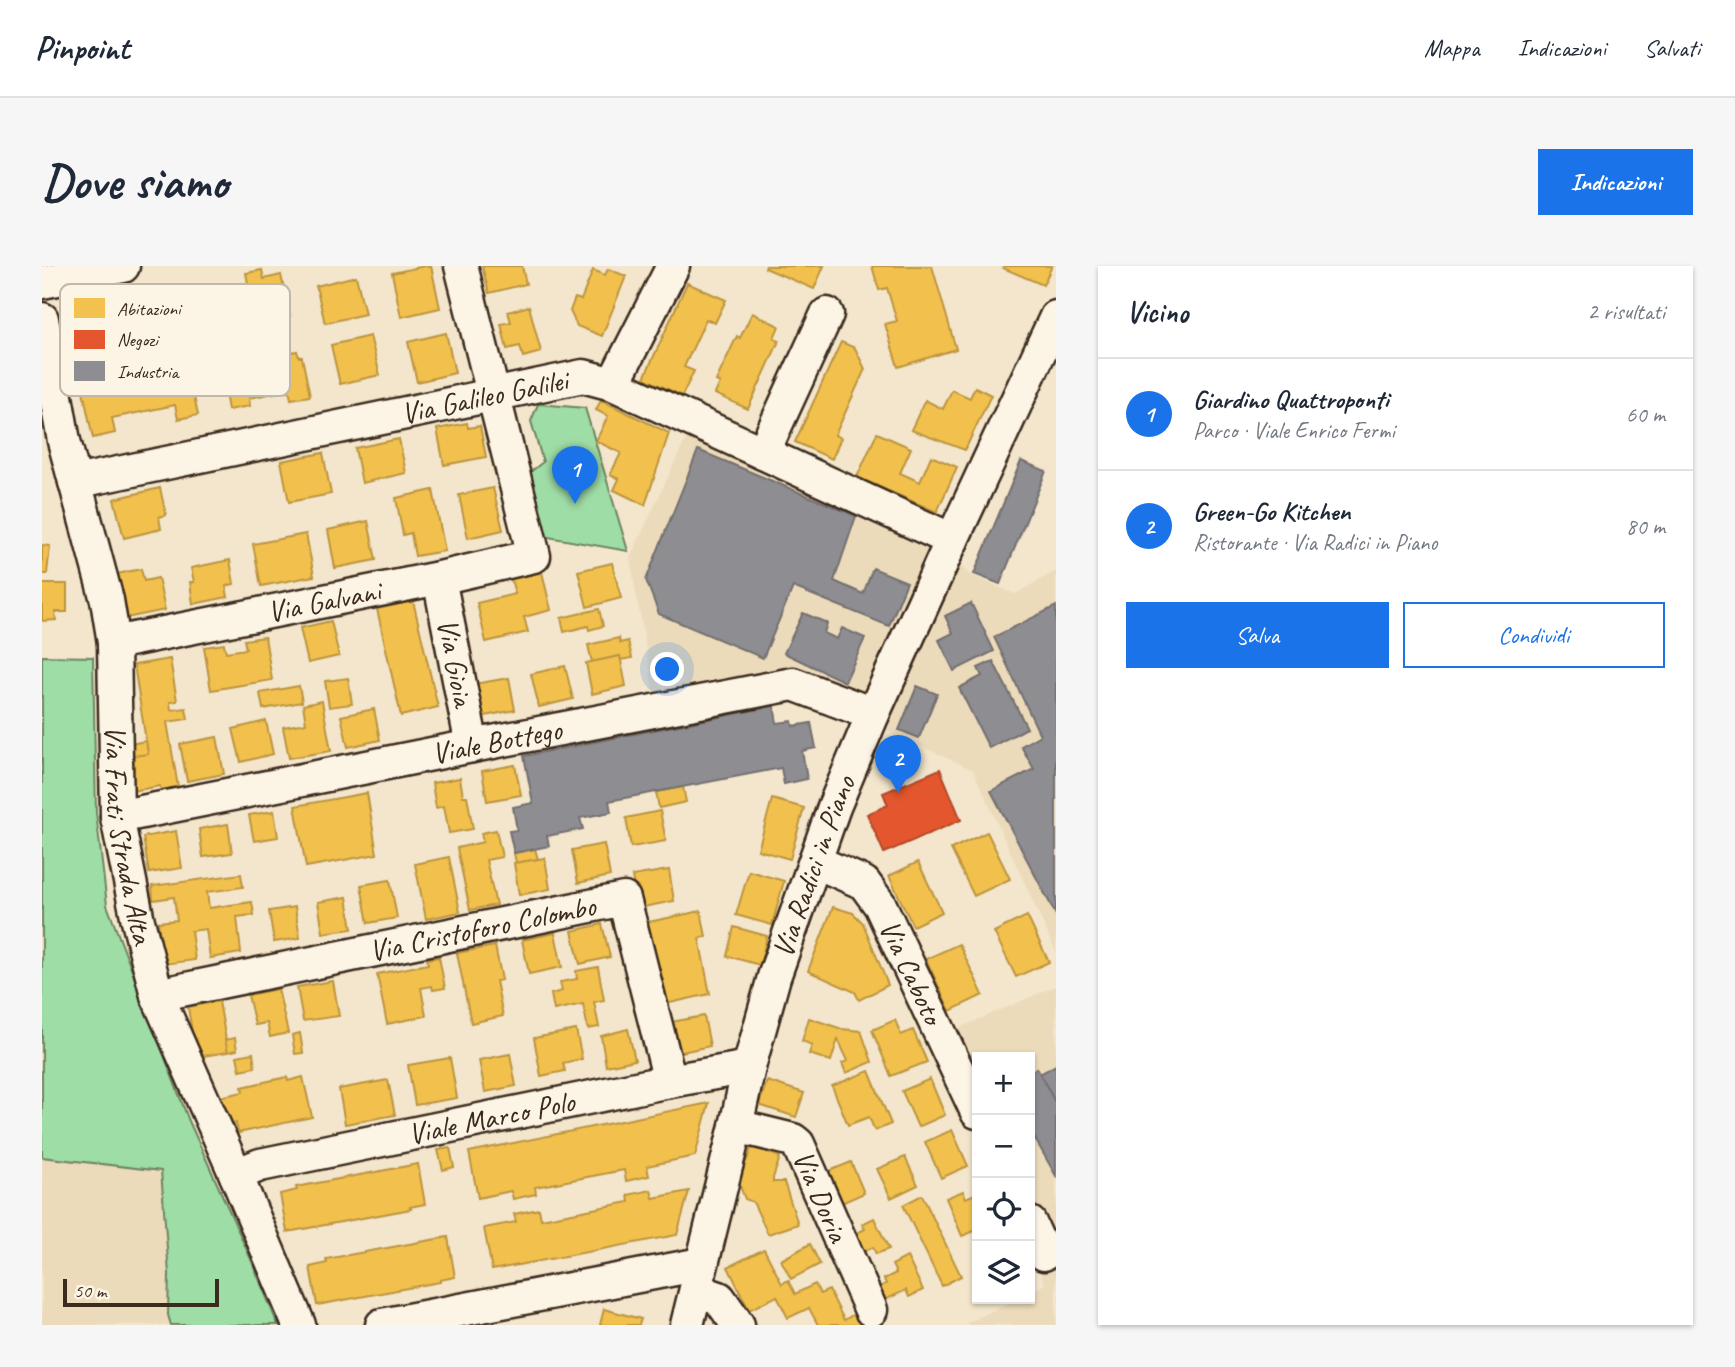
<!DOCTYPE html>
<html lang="it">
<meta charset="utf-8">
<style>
body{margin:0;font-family:Caveat,sans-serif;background:#f6f6f7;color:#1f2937}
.controls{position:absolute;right:21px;bottom:21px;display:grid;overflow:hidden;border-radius:0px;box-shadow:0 2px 5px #0004}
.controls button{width:63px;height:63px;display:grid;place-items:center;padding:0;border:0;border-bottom:2px solid #e0e1e3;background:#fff;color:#1f2937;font:35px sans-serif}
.scale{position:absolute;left:21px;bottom:18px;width:156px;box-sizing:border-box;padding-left:7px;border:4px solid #3b2a1e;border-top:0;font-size:19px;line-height:24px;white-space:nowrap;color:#3b2a1e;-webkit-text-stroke:5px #fcf5e5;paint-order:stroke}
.you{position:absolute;left:626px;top:404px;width:24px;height:24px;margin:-18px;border:5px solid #fff;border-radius:50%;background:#1a73e8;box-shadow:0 0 0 10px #1a73e833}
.badge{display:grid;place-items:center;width:46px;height:46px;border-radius:50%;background:#1a73e8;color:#fff;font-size:23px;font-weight:700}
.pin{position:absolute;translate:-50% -58px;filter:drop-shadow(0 2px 4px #0008)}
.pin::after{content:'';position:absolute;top:37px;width:24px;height:21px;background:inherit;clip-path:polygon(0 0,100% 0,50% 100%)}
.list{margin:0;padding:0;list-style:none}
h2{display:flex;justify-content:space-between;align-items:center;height:91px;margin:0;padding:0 28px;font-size:30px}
h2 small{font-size:23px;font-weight:400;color:#747a83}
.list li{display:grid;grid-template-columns:46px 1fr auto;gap:21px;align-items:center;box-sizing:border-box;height:112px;padding:0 28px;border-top:2px solid #e0e1e3}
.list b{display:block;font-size:26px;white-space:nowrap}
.list p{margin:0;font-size:23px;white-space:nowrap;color:#747a83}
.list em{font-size:23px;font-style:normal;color:#747a83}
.actions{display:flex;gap:14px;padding:21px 28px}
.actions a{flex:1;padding:16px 0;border:2px solid #1a73e8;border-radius:0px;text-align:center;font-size:24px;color:#1a73e8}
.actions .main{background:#1a73e8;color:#fff}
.icon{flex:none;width:38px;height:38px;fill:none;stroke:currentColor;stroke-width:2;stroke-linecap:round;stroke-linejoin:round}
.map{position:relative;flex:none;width:1014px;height:1059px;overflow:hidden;border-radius:0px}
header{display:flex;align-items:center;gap:42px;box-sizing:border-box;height:98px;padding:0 35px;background:#fff;border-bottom:2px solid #e0e1e3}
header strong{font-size:33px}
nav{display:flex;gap:38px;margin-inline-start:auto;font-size:24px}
.intro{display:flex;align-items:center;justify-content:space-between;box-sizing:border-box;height:168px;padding:0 42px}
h1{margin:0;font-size:49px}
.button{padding:18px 32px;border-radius:0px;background:#1a73e8;color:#fff;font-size:24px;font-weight:700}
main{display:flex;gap:42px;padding:0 42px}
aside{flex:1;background:#fff;border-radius:0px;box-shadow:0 2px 5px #0004}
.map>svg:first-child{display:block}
.built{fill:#ecdbbb}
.green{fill:#9fdda6;stroke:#6d8462;stroke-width:2}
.homes{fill:#f2c14e;stroke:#bb9440;stroke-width:2}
.shops{fill:#e4572e;stroke:#b14a29;stroke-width:2}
.industry{fill:#8d8d92;stroke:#746f6f;stroke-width:2}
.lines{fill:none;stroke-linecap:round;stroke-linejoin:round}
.minor-casing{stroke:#3b2a1e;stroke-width:37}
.minor{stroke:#fcf5e5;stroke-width:32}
.labels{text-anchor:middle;stroke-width:7;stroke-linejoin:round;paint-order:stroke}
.street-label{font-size:30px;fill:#3b2a1e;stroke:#fcf5e5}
.key{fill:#fcf5e5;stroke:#c2b8a9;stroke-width:2}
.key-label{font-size:19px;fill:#3b2a1e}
</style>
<header>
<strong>Pinpoint</strong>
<nav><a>Mappa</a><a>Indicazioni</a><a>Salvati</a></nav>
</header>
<div class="intro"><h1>Dove siamo</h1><a class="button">Indicazioni</a></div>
<main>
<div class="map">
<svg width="1014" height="1059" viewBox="0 0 1014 1059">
<rect width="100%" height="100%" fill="#f3e6cc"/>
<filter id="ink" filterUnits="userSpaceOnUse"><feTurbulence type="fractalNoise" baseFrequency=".0143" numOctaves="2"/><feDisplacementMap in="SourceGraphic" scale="14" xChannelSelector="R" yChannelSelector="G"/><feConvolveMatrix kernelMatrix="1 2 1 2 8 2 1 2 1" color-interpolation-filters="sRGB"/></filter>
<g filter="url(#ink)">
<!-- built -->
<g class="built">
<path d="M646,168L893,276L927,308L973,328L1014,305V686L931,504L816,451L716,413L612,429L588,292Z"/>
<path d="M1014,720V1059H926L925,1057L974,1033H988V1026L1003,1018L988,983V791H935V862L896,771Z"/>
<path d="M0,843L147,855L208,991L236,1059H0Z"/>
</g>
<!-- green -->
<g class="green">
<path d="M496,138L543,142L586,285L500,270L487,207L501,196L489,155Z"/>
<path d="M0,390L51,391L54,547L65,639L147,855L208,991L236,1059H129L126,1049L127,1008L119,905L0,891Z"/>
</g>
<!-- homes -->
<g class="homes">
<path d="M383,0H389L398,42L359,51L350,7Z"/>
<path d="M440,0H480L484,18L447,27Z"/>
<path d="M724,0H782L772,23L723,2Z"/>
<path d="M830,0H890L914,83L856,101L843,58L855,55L845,22L837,24Z"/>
<path d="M962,0H1010L1001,19L961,2Z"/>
<path d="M566,3L584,10L560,70L535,60L528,45L533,32L539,34L551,4L563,9Z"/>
<path d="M220,4L222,13L239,9L248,50L195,61L186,21L206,17L204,7Z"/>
<path d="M314,10L323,48L283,57L274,20Z"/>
<path d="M645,17L684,34L673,57L664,53L642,101L652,105L640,130L602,112Z"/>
<path d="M487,40L499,86L481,91L478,80L465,83L459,58L469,56L466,46Z"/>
<path d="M710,47L737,60L732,72L737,75L706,143L673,128L678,117L674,115L695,70L698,72Z"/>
<path d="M404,67L413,107L375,116L366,76Z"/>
<path d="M328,70L338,109L298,118L289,79Z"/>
<path d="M799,76L813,82L823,103L793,169L799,172L790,193L753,176Z"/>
<path d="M255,85L257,91H260L268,130L249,133L247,124L207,132L208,140L186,144L179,103L208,98V101L229,97L228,90Z"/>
<path d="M146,103L156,149L136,153L133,139L70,152L73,167L51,172L41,125Z"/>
<path d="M933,121L949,129L923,184L869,164L883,134L901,143L910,124L928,132Z"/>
<path d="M559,134L627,167L603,239L572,224L577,213L568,209L579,187L554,175L566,150L554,144Z"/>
<path d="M425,157L426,162L438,160L444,191L402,199L395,163Z"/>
<path d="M835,167L869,182L858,207L878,216L889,190L915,201L895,246L815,211Z"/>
<path d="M357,173L364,207L320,217L313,182Z"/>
<path d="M281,187L289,228L247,236L239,195Z"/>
<path d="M118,222L124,249L117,251L119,263L82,272L72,233Z"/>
<path d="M451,222L461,264L426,272L417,229Z"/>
<path d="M391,224L403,285L373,290L369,267L361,269L354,232Z"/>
<path d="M326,255L334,294L293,302L286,264Z"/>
<path d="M264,268L272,310L219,320L211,278Z"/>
<path d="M0,279L8,280L5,308H0Z"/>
<path d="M188,294L192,318L184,320L186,331L151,338L148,316H152L149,302Z"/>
<path d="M570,297L579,332L545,341L536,305Z"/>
<path d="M99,303L102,315L116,312L123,344L84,352L75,308Z"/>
<path d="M500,306L509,344L482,351L486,366L444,376L435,337L473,328L469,313Z"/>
<path d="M0,318H25V346H13L14,354L0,355Z"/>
<path d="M371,335L396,441L359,450L335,343Z"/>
<path d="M557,343L561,360L547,364L546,360L522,366L519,352Z"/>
<path d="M289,355L297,390L266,397L258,362Z"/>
<path d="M223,371L230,414L169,424L162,381L182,378L184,386L204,383L202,374Z"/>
<path d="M577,372L578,377L586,375L590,392L578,394V390L550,396L546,379Z"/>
<path d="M578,390L584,420L550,428L544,397Z"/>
<path d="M128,393L135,435L128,436L129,444L144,442L146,453L125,456L136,521L119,524L118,520L90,525L84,491L106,488L92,399Z"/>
<path d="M523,400L531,433L497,441L489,408Z"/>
<path d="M306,412L310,438L287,441L283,415Z"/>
<path d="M467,412L473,444L438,451L432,418Z"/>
<path d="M257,420L260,436L221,443L218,427Z"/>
<path d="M280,435L289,485L247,492L241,461L264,457L261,439Z"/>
<path d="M332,443L338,474L306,481L299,450Z"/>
<path d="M224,455L231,488L199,496L191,463Z"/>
<path d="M175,471L182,508L145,515L138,478Z"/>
<path d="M104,475L106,488L84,491L82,479Z"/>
<path d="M473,499L479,529L445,535L440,505Z"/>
<path d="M418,512L421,530H425L431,563L407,567L402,540L394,542L390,517Z"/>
<path d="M641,521L644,536L617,542L614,526Z"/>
<path d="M325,527L335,588L264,601L253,540Z"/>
<path d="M730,533L762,542L748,593L716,584Z"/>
<path d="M232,545L236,571L212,575L207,549Z"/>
<path d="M618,545L624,575L589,581L584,552Z"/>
<path d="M186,558L190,587L161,591L157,563Z"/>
<path d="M454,564L460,591L444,594L454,639L428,644L415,582L441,576L439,567Z"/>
<path d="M134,565L140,602L107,607L101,571Z"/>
<path d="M945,566L968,613L932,630L909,583Z"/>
<path d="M562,578L568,610L536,617L530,584Z"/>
<path d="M493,583L496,593L474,597L472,587Z"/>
<path d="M407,591L418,646L384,653L373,598Z"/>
<path d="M503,592L508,623L477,629L472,597Z"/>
<path d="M876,596L900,646L871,660L847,610Z"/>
<path d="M627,604L632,635L596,642L590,610Z"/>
<path d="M707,605L742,615L730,659L694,649Z"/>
<path d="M199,608L201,621L165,626L167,642L210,636L212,649L195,651L199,687L168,692L164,663L149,665L153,694L122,698L116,656L135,654L132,631L111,634L110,620Z"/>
<path d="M348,614L355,652L326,657L319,619Z"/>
<path d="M305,631L310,663L281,667L276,636Z"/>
<path d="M253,641L258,672L232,676L227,645Z"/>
<path d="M791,641L811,647L821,657L846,719L817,734L813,726L766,705Z"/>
<path d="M659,645L664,671L657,672L668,728L614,740L597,658Z"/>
<path d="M985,650L1007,696L974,711L952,666Z"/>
<path d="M560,658L568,691L538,698L530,665Z"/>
<path d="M692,661L725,670L718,699L685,690Z"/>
<path d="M513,667L520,701L487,708L480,674Z"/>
<path d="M917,678L941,729L908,745L884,693Z"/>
<path d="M453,680L460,714L454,715L461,750L429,757L415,687Z"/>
<path d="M397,691L403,722L391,724L390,720L379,722L384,750L345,758L335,708L386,698L385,693Z"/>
<path d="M556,701L562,734L552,736L557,761L546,763L541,738L512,744L509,728L520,725L518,716L535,713L534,705Z"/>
<path d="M291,715L297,750L261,755L255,721Z"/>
<path d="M236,723L246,767L228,771L225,757L213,759L206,729Z"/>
<path d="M177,735L186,786L154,791L146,741Z"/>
<path d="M662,750L668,780L635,787L629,756Z"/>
<path d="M767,752L800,763L819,765L830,796L804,807L800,797L806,795L796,773L789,795L767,788L770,779L760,775Z"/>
<path d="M853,754L859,769L871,764L885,796L849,810L830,764Z"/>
<path d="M586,763L593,794L564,800L559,770Z"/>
<path d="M534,764L540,793L521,797L523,805L499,810L492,772Z"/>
<path d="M258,767L261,787L253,788L250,769Z"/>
<path d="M193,772L195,784L186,786L183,774Z"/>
<path d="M211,787L213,801L198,804L195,790Z"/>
<path d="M468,788L474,820L443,826L437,794Z"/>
<path d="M408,792L415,832L373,839L366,799Z"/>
<path d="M827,805L849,858L833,865L827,851L806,859L790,820Z"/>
<path d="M245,811L246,815L261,811L270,851L196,867L194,857L184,860L177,831L201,826L200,821Z"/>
<path d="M888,813L903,849L876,861L860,825Z"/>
<path d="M346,814L353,849L303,858L297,823Z"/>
<path d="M725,815L762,827L754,851L717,839Z"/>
<path d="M667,837L653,890L605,900L607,910L584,915L582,904L493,921L494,928L471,933L469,925L436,932L427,886Z"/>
<path d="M910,864L926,900L899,912L883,876Z"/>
<path d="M710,880L738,891L731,912V916H742L756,958L726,968L711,936L703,933L698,920V912Z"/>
<path d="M408,882L412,901L401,904L396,884Z"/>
<path d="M863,891L876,919L849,932L835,903Z"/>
<path d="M809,896L822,927L793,940L780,908Z"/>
<path d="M376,898L383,938L368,941L369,943L245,966L238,928L255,924L254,921Z"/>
<path d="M609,924L611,932L647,925L635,969L450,1004L442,962L474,956L472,948L497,943L499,953L587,936L586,929Z"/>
<path d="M921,925L924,932L935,927V964L920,970L904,932Z"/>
<path d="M880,929L919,1010L900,1020L861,939Z"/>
<path d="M832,952L847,983L834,988L831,981L819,987L811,969L823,963L820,958Z"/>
<path d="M406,971L413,1011L398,1014V1016L275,1039L268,1001L285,997L284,993Z"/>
<path d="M768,978L778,998L749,1013L739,994Z"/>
<path d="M722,983L740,1018L746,1014L753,1028L773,1018L778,1028L787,1024L802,1054L814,1047L820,1059H776L767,1042L746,1052L735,1030L707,1044L686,1001Z"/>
<path d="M865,991L881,1024L867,1031L864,1024L843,1034L837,1021L844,1018L842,1013L854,1007L850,999Z"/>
<path d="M562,1043L599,1053L597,1059H558Z"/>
</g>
<!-- shops -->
<path class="shops" d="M898,503L919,554L842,587L825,548L846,539L841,527Z"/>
<!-- industry -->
<g class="industry">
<path d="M656,184L814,250L792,315L821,328L831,302L865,316L847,360L751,321L721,392L617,348L604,314Z"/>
<path d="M979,195L1004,205L958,318L932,308Z"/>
<path d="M929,337L952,385L912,405L897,374L911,367L903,350Z"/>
<path d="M1014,340V649L949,525L992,503L979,480L998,469L952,371Z"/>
<path d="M761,347L785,357L782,367L795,373L800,362L823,372L803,416L742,387Z"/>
<path d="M951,395L985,462L947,482L917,422L940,410L936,402Z"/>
<path d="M875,420L895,428L877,472L857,464Z"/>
<path d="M732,440L735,457L750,455L751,460L769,457L774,482L760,485L765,513L742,518L739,502L567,535L569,546L538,552L541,563L505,570L507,580L472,587L467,565L475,564L471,541L491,537L482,490Z"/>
<path d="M1014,799V838L998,808Z"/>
<path d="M995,802L1014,838V910L988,864V806Z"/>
</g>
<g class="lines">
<defs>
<g id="minor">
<path d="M0,16L81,0"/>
<path id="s1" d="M0,53L22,175L65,334L72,377L75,551L96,655L115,729L194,909L257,1059"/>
<path d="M571,118L631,0"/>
<path d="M721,187L785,48"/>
<path id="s2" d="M33,216L541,110L571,118L910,274"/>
<path id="s3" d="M397,312L430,480"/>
<path id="s4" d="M72,377L397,312L492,290L419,0"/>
<path id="s5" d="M75,551L430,480L751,418L831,448"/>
<path id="s6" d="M773,597L788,602L822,617L838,639L935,846"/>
<path id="s7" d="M115,729L582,633L628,815"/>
<path id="s8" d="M694,860L751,874L756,878L829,1044"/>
<path id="s9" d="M194,909L218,899L628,815L707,801"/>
<path d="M988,957L1002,988"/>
<path d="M654,1024L677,1032L696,1059"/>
<path d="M340,1059L659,998"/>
<path id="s10" d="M645,1059L694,860L707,801L732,711L792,541L831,448L910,274L1014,51"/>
</g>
</defs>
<!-- minor casing -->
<use href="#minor" class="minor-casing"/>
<!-- minor -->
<use href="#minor" class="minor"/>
</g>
</g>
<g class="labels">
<!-- street labels -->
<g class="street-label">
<text dy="10" stroke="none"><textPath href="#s2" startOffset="418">Via Galileo Galilei</textPath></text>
<text dy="10" stroke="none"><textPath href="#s4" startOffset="214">Via Galvani</textPath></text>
<text dy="10" stroke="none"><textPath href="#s3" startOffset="86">Via Gioia</textPath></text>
<text dy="10" stroke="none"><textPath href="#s5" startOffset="387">Viale Bottego</textPath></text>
<text dy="10" stroke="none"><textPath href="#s1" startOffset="525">Via Frati Strada Alta</textPath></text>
<text dy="10" stroke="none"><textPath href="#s10" startOffset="476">Via Radici in Piano</textPath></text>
<text dy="10" stroke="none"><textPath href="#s7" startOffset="332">Via Cristoforo Colombo</textPath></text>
<text dy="10" stroke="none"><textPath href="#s6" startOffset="154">Via Caboto</textPath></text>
<text dy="10" stroke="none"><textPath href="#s9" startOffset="262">Viale Marco Polo</textPath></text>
<text dy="10" stroke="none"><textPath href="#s8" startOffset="122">Via Doria</textPath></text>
</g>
</g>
<!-- legend -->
<rect x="18" y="18" width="230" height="112" rx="10" class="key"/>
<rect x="32" y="32" width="31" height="20" fill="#f2c14e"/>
<rect x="32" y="64" width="31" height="19" fill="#e4572e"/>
<rect x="32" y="95" width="31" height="20" fill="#8d8d92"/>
<g class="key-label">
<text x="75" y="49">Abitazioni</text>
<text x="75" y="80">Negozi</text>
<text x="75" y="112">Industria</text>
</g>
</svg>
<div class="controls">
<button>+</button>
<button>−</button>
<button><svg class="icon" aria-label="locate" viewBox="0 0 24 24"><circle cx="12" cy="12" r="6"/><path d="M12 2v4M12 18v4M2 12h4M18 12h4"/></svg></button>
<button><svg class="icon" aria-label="layers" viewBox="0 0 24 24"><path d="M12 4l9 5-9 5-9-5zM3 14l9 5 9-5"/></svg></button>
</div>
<div class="scale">50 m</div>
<div class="you"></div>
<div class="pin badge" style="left:533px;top:238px">1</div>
<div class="pin badge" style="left:856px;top:527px">2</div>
</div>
<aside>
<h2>Vicino<small>2 risultati</small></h2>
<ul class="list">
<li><span class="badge">1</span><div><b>Giardino Quattroponti</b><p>Parco · Viale Enrico Fermi</p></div><em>60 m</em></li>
<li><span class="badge">2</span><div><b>Green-Go Kitchen</b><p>Ristorante · Via Radici in Piano</p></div><em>80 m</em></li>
</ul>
<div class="actions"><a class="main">Salva</a><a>Condividi</a></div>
</aside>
</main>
